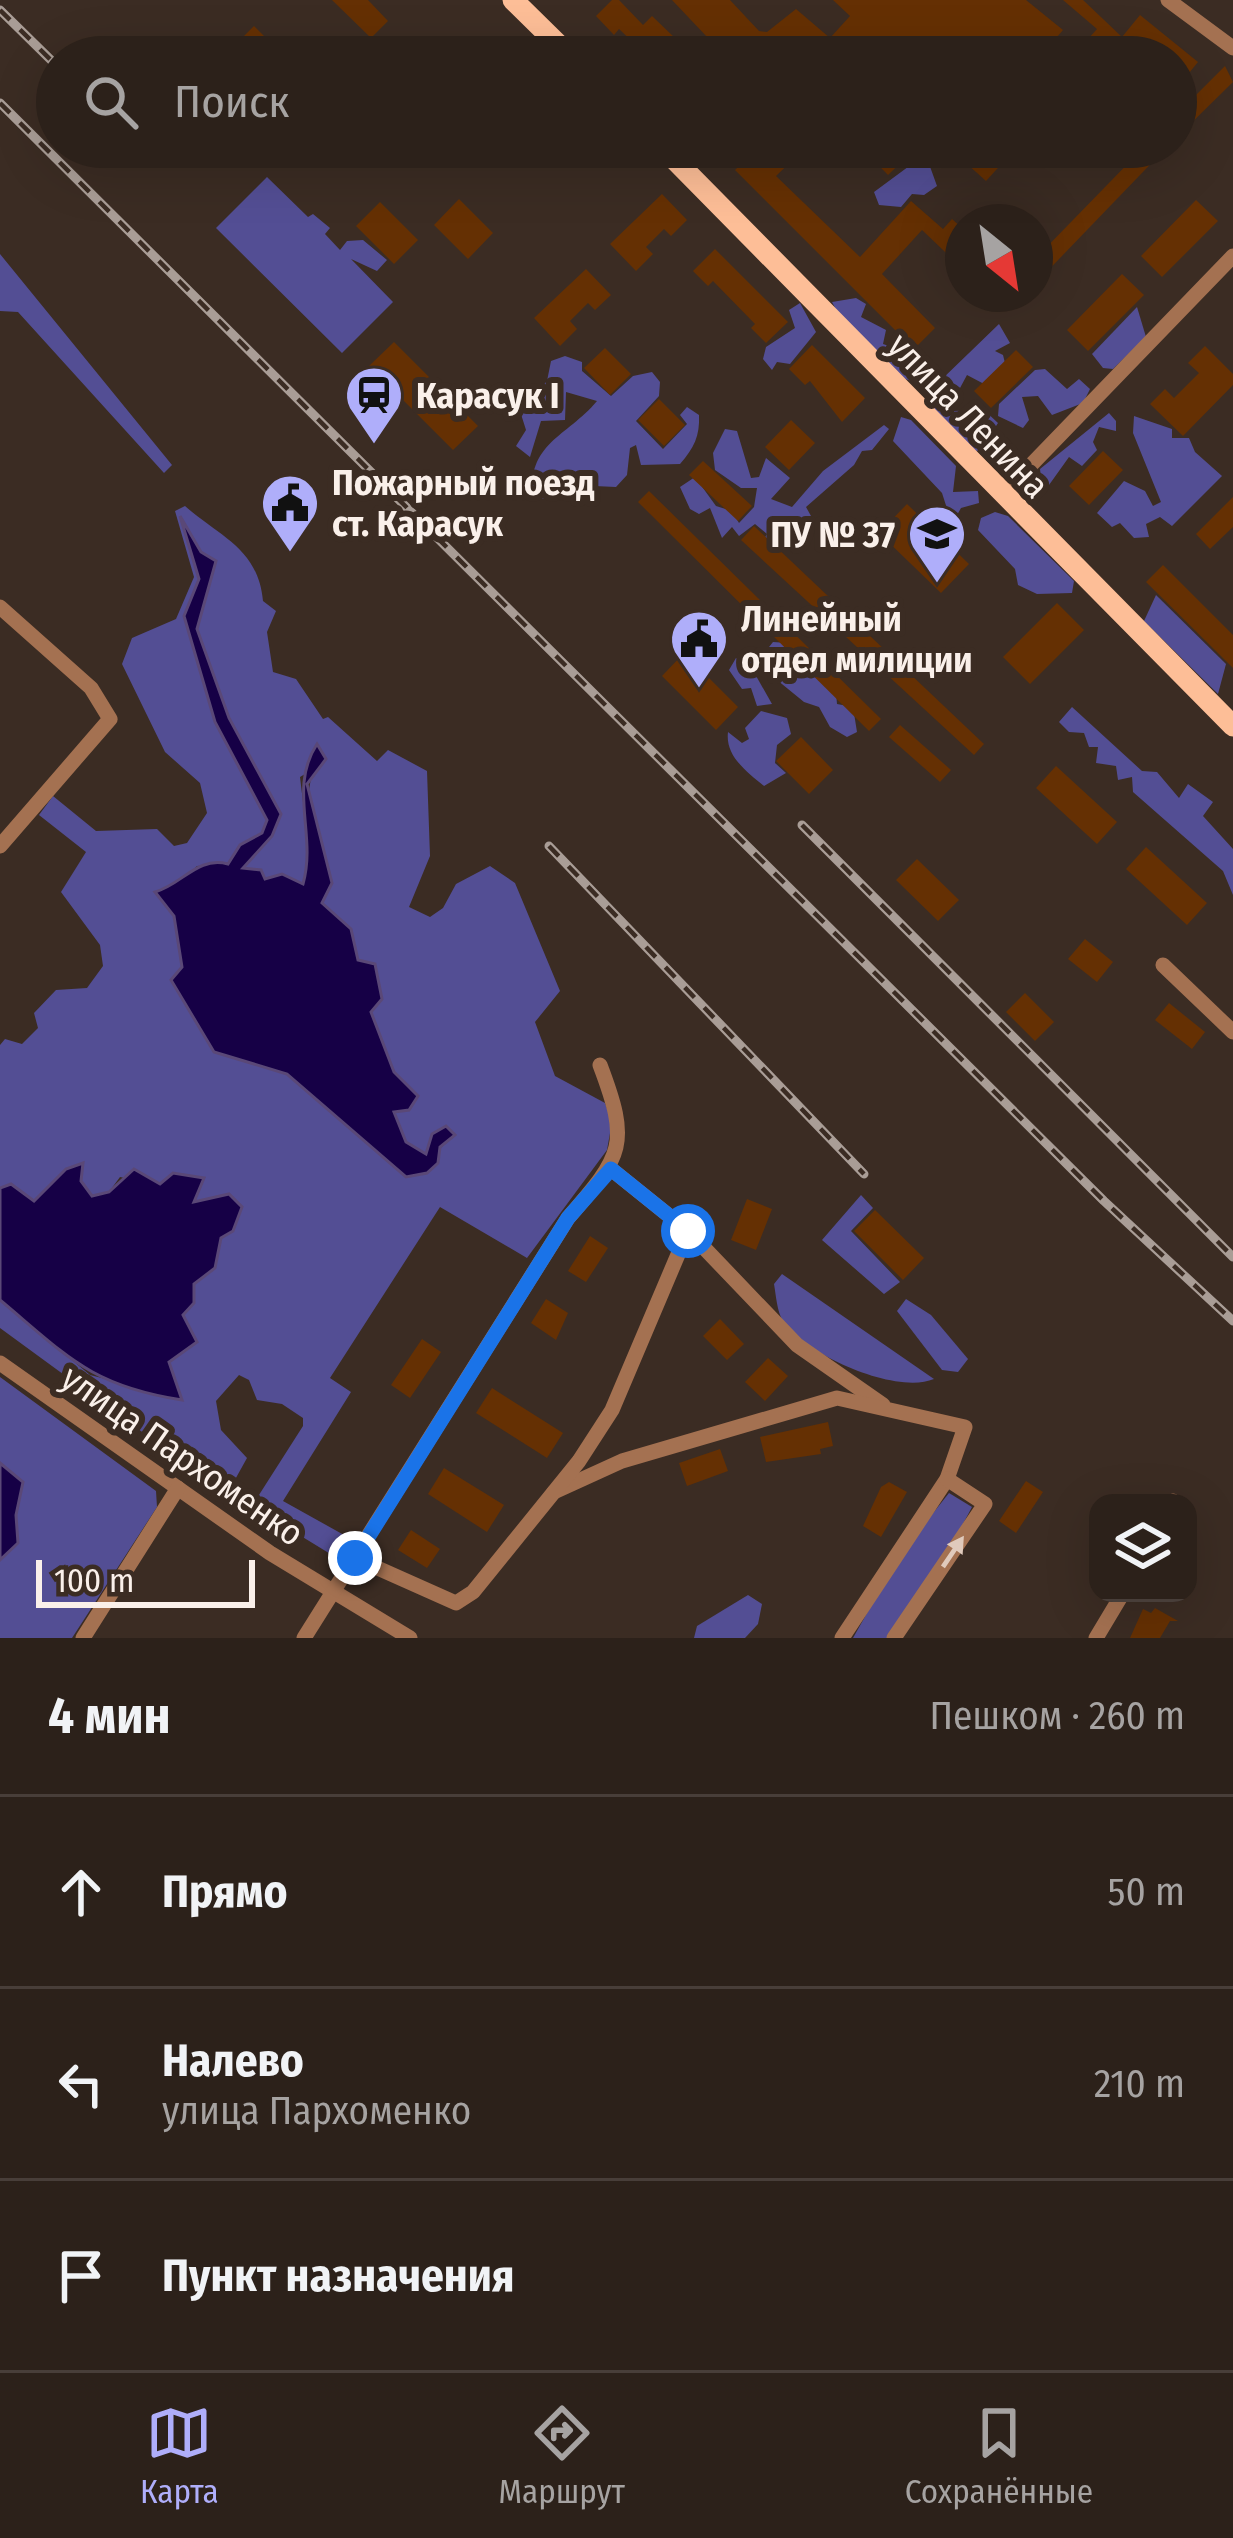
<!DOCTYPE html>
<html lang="ru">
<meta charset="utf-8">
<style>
body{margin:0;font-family:"Fira Sans Condensed",sans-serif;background:#382e27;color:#f1f3f6}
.controls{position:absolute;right:36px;bottom:36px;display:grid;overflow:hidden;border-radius:24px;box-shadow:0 12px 48px #0002}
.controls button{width:108px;height:108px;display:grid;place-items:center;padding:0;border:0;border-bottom:3px solid #483e39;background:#2c211a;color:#f1f3f6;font:60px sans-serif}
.compass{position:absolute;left:945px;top:204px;width:108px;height:108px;border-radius:50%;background:#2c211a;box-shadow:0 12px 48px #0002;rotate:150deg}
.scale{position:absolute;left:36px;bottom:30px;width:219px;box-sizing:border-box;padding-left:12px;border:6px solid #faf0ea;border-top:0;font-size:33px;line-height:42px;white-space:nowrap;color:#faf0ea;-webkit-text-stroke:9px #3b2c23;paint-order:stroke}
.stop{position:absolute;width:36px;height:36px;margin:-27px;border:9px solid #1a73e8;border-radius:50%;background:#fff}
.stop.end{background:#1a73e8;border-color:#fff;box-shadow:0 3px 12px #0008}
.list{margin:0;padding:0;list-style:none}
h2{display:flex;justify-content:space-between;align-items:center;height:156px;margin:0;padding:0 48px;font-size:51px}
h2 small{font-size:39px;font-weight:400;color:#a6a3a2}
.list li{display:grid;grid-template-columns:78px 1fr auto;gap:36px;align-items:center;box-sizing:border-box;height:192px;padding:0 48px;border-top:3px solid #483e39}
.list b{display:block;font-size:45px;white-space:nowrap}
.list p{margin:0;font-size:39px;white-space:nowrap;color:#a6a3a2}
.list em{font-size:39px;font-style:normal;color:#a6a3a2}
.icon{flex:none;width:66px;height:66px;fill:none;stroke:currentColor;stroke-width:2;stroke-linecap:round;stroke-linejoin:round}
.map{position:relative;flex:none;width:1233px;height:1638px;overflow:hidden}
.search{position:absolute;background:#2c211a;box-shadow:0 12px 48px #0002;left:36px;right:36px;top:36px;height:132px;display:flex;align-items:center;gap:30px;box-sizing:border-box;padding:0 42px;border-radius:66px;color:#a6a3a2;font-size:45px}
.sheet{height:732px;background:#2c211a}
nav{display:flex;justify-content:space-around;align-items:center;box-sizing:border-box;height:168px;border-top:3px solid #483e39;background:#2c211a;font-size:33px;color:#a6a3a2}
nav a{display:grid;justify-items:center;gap:6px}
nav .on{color:#afaefa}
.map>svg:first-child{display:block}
.green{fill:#534e94;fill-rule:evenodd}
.water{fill:#160046;stroke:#5a4877;stroke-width:3}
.building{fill:#653003}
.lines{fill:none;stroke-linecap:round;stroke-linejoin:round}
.minor{stroke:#a47151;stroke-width:15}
.major{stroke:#fdbe97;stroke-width:21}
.rail-casing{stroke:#a99d96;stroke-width:9}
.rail{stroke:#3b2c23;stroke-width:4.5;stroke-dasharray:14;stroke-linecap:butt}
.oneway{fill:#e0cabc}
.route{stroke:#1a73e8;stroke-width:15}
.labels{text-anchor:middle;stroke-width:12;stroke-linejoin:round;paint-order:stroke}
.poi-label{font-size:36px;font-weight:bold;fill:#faf0ea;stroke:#3b2c23;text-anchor:start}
.street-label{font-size:36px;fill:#faf0ea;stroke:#3b2c23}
</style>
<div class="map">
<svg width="1233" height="1638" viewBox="0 0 1233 1638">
<rect width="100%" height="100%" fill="#3b2c23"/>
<!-- green -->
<g class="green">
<path d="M916,161H928L937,186L924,195L912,194L901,207L879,205L874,192Z"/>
<path d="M267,177L308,217L313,214L330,228L325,234L340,250L347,241L363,240L387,260L377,271L351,259L393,302L342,353L216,228Z"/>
<path d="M0,254L172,465L164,473L18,312L0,311Z"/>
<path d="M856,298L866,304L861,317L886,330L883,344L904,351V364L919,383C886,378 847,332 832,302Z"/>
<path d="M800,303L816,332L790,364L777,362L772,370L763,359L766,347L795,328L789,310Z"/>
<path d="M1137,307L1146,337L1113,369L1103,368L1092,354Z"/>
<path d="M999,324L1010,343L995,351L1003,355L1006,367L986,385L967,375L960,388L939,382Z"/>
<path d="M565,356L582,362V371L611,396L633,376L652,372L660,382L659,396L636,421L663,449L687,424L680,415L687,407L699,415C700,436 694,448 680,464L641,465L636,445L630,448L627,475L616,487L551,484L548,498L533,499C526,443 567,437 597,401L566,392L565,420L541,421L530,457L516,446L526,430L520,411L547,381L551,361Z"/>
<path d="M1045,369L1067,389L1079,379L1090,389L1083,403L1052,415L1038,396L1022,397L1029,420L1023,428L998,416L999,404L1035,370Z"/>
<path d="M931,389L953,411L984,410L998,423L994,429L1004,441L982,452L973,450L928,402Z"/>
<path d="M1109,413L1116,421V431L1099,427L1093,442L1097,450L1082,466L1069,457L1049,485L1042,486L1040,469Z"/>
<path d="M1134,416L1172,429V438H1189L1195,452L1222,476L1172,526L1160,517L1146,524L1149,537L1134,538L1120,523L1112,527L1097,513L1124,481L1145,491L1153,506L1161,502L1133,433Z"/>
<path d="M901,417L911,420L956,466L953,492L978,491L979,503L961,508L952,524L942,493L893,441Z"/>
<path d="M884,425L889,429L872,450L862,451L854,465L806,507L811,516L806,524L799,520L782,548L771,549L763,541L767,534L755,524L739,536L732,527L722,538L710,508L699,514L690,509L680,487L695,477L716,506L732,511L739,523L754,507L757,488H741L715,470L713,453L725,429L737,431L751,478L759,477L766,458L790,478L771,499L792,507L823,471Z"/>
<path d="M185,506C220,537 258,548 263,601L276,611L267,632L273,672L296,679L323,719L328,717L377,761L388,750L427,771L430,856L409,907L430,917L443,908L456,884L490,866L515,883L560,991L535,1022L555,1076L605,1103L612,1122L607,1150L527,1258L440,1207L330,1378L351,1392L283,1501L344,1535L332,1555L252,1506L303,1426V1418L282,1404L257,1400L249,1380L239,1375L216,1401L221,1430L247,1458L227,1494L0,1328V1300L90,1375L181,1398L169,1362L194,1284L215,1268L221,1238L193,1203L203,1179L160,1185L120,1177L109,1192L92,1197L81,1181L83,1164L66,1169L34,1201L11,1184L0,1188V1045L5,1039L22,1044L38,1028L34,1013L56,990L87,988L103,966L100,945L61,892L86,852L39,815L53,796L96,831L157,829L174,846L187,843L207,813L200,783L165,752L122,664L132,638L176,619L194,577L175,511ZM183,522L201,552L215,562L197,629L229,718L281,813L272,836L242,868L265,879L282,874L302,885L310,860L300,777L315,768C299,801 318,851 332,883L322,903L351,929L358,960L375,964L382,999L371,1012L394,1072L418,1096L393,1110L406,1142L427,1154L455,1136L406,1176L287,1074L214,1052L171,981L182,967L174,916L155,892L177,886L197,866L228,864L240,845L262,833L267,820L215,722L184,616L200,579Z"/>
<path d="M995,512L1008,516L1074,581L1072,593L1037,594L1018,585L1015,569L978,530L981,518Z"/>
<path d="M1156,595L1226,664L1218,694L1144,621Z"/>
<path d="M773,642L788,643L836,693L837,704L853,707L857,732L847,737L830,727L819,707L804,702L761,667L755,674L772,704L757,706L751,688L742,689L729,670L736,658L745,662L757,648L765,652Z"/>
<path d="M1072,707L1142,771L1157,772L1179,798L1188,784L1213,802L1203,816L1233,849V895L1223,871L1133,792L1132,777L1118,780L1116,766L1096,763L1098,747H1089L1084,733L1069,732L1059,722Z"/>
<path d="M761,711L787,718L791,734L777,745L775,763L786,773L764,786C747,772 725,756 728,732L742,743L749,739L745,728Z"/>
<path d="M861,1195L873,1208L851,1231L900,1282L884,1294L822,1240Z"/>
<path d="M782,1274L934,1379C896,1395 805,1355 783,1321C777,1312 776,1295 774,1284Z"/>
<path d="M906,1299L931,1315L968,1359L958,1372L942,1370L897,1311Z"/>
<path d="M0,1377L156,1491L157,1507L72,1638H0V1560L18,1543L16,1515L23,1482L0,1463Z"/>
<path d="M949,1493L972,1507L902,1638H853L899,1556Z"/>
<path d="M748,1595L762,1604L758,1624L745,1638H694L697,1626Z"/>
</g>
<!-- water -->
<g class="water">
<path d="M180,516L201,552L216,561L197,629L229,718L281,814L272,836L243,868L261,870L265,879L282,874L303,884C317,835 288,788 317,744L326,759L307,784L332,883L322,903L351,929L358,960L375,964L382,999L371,1012L394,1072L418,1096L409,1110L394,1112L406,1142L426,1154L432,1134L446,1126L455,1135L440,1147L438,1163L427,1173L406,1177L287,1074L214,1052L171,980L182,967L174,916L155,892C183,884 197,856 228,864L240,845L262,833L267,820L215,722L184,616L199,579Z"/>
<path d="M83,1163L81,1181L92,1196L109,1192L134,1169L160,1184L173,1173L204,1178L194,1202L229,1194L242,1207L233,1231L221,1238L215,1268L194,1284V1303L183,1315L197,1342L169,1362L182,1400C91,1386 67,1356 0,1300V1188L11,1184L34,1201L66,1169Z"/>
<path d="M0,1463L23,1482L16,1515L18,1543L0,1560Z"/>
</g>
<!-- building -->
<g class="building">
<path d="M332,0H368L388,21L371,38Z"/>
<path d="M612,0H619L643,25L652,16L676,39L657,57H624L636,45L619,29L614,35L596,16Z"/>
<path d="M672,0H730L759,31L767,32L796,9L830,38L850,16L833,0H1026L1063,30L1040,57H989L972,43L963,57H816L801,44L788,57H726Z"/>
<path d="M1063,0H1083L1123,38L1117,46L1105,36L1089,54L1081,47L1097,29Z"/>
<path d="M1140,15L1198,62L1176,89V57H1146L1122,37Z"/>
<path d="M254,26L285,57H237L230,50Z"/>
<path d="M1225,66L1233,82L1176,138V115Z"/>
<path d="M759,147H806L776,176L860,257L911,201L943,229L952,219L963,229V269L922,230L882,274L935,328L914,349L735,170Z"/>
<path d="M861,147H917L888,175Z"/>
<path d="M980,147H1017L986,181L966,163Z"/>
<path d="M1144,147H1167L1035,284V259Z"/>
<path d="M662,194L687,220L671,236L664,229L646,247L653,254L636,271L610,244Z"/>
<path d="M459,199L493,233L468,259L434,225Z"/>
<path d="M1196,200L1218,221L1162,277L1141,256Z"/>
<path d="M380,202L418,240L394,264L356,226Z"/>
<path d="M715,249L788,322L766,343L751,328L755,324L713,281L708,286L693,271Z"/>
<path d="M586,269L611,295L595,310L588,303L570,321L577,329L560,346L534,318Z"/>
<path d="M1122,274L1144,295L1088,351L1067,330Z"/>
<path d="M394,342L478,426L453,450L369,366Z"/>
<path d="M812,345L865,398L842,422L810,381L805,385L789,369Z"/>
<path d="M1205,346L1233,374V385L1183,436L1150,404L1165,389L1174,398L1199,373L1188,363Z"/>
<path d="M605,348L631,374L610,395L584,368Z"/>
<path d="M1016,350L1033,367L991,408L974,391Z"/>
<path d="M659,399L685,425L664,446L638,420Z"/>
<path d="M791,420L815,443L789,470L765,447Z"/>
<path d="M1103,451L1123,470L1089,505L1069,486Z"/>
<path d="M703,461L752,506L738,521L689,475Z"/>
<path d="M649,491L881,719L869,731L638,502Z"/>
<path d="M1233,497V527L1210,549L1196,534Z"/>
<path d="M907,504L969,564L941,593L879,533Z"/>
<path d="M754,526L984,744L974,755L741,540Z"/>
<path d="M1163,565L1233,635V668L1146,582Z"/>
<path d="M1057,603L1084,630L1030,684L1003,657Z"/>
<path d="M684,653L738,707L716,730L662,676Z"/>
<path d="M900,725L951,770L940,782L889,737Z"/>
<path d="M801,737L833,770L809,794L776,761Z"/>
<path d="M1056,766L1117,822L1097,844L1036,788Z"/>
<path d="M1146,847L1207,903L1187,925L1126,869Z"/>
<path d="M917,859L959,900L938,921L896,880Z"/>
<path d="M1085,939L1113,962L1097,982L1068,959Z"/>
<path d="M1025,993L1054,1022L1035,1041L1006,1012Z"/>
<path d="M1169,1003L1205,1032L1192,1049L1155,1020Z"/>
<path d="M747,1199L772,1209L756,1250L731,1240Z"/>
<path d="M875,1210L924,1258L903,1280L854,1231Z"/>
<path d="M590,1236L608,1248L586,1282L568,1271Z"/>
<path d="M546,1299L568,1313L556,1340L531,1323Z"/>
<path d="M720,1319L744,1344L727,1360L703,1336Z"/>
<path d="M422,1339L441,1352L410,1398L391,1385Z"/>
<path d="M768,1358L788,1376L765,1401L745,1382Z"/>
<path d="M492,1388L563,1433L547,1458L476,1413Z"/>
<path d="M828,1422L833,1446L820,1449L821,1454L766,1462L760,1437Z"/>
<path d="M720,1449L728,1471L687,1486L679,1463Z"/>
<path d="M444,1468L504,1505L487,1532L428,1494Z"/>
<path d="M1026,1481L1043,1492L1016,1533L999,1521Z"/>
<path d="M889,1482L907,1492L881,1537L863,1526L881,1487Z"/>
<path d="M411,1530L440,1549L427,1568L398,1550Z"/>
<path d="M1155,1608L1178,1621H1170L1160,1638H1130L1143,1609L1151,1613Z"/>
</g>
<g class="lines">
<!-- minor -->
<g class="minor">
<path d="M1168,0L1233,48"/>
<path d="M1002,495L1233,256"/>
<path d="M0,607L91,688L110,719L0,846"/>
<path d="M1163,965L1233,1032"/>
<path d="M611,1169L688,1231L797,1345L883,1405"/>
<path d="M0,1363L270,1553L410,1638"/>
<path d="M554,1492L622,1461L837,1398L965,1427L947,1479L842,1638"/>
<path d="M1172,1503L1173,1501"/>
<path d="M355,1558L456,1603L473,1592L579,1461L612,1410L688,1231"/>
<path d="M83,1638L178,1488"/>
<path d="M304,1638L568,1218C623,1155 630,1144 600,1065"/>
<path d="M894,1638L985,1504L947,1479"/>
<path d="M1096,1638L1123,1593"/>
</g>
<!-- major -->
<g class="major">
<path d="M513,0L571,57"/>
<path d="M662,147L1233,726"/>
</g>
<defs>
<g id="rail">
<path d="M0,10L57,66"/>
<path d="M0,103L1104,1201L1233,1321"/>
<path d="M138,147L153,161"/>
<path d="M802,825L1233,1257"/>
<path d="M549,846L864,1174"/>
</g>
</defs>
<!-- rail casing -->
<use href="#rail" class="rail-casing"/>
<!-- rail -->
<use href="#rail" class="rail"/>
</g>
<!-- one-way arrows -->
<defs><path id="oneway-solid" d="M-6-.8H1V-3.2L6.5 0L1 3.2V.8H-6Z" transform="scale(3)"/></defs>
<use class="oneway" href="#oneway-solid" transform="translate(953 1552) rotate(-56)"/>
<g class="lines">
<!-- route -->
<path class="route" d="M355,1558L568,1218L611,1169L688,1231"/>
</g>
<!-- icons -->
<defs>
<symbol id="station-pin" viewBox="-11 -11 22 30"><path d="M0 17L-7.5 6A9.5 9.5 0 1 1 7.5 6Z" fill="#afaefa" stroke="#3b2c23"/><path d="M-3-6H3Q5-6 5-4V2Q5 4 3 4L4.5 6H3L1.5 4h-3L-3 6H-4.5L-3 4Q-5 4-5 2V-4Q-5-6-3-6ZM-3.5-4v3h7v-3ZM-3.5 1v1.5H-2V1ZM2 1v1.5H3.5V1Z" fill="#111"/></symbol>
<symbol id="civic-pin" viewBox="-11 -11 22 30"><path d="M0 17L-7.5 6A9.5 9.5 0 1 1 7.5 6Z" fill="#afaefa" stroke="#3b2c23"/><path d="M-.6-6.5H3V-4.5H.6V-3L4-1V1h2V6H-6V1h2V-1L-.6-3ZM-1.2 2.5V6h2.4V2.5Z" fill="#111"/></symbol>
<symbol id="university-pin" viewBox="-11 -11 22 30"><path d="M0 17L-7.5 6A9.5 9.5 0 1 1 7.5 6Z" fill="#afaefa" stroke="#3b2c23"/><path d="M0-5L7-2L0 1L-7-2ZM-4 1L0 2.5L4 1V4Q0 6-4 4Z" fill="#111"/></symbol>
</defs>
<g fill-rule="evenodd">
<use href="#station-pin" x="341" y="362" width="66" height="90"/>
<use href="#civic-pin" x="257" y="470" width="66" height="90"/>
<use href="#university-pin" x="904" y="501" width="66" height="90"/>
<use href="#civic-pin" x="666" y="606" width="66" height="90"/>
</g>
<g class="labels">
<!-- poi labels -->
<g class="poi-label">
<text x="416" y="408">Карасук I</text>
<text x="332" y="495">Пожарный поезд<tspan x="332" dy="41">ст. Карасук</tspan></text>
<text x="895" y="547" text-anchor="end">ПУ № 37</text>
<text x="741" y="631">Линейный<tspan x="741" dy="41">отдел милиции</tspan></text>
</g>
<!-- street labels -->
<g class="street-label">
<text transform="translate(969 415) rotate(46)" y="13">улица Ленина</text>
<text transform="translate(183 1455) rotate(35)" y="13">улица Пархоменко</text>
</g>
</g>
</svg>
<div class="controls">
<button><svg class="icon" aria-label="layers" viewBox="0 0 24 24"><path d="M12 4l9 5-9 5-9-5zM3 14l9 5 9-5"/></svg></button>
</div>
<svg class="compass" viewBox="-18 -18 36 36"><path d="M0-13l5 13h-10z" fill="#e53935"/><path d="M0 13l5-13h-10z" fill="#a6a3a2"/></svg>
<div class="scale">100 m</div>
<div class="stop" style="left:688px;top:1231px"></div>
<div class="stop end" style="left:355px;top:1558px"></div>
<div class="search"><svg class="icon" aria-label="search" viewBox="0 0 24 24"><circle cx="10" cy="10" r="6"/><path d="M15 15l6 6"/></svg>Поиск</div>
</div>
<section class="sheet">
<h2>4 мин<small>Пешком · 260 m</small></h2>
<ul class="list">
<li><svg class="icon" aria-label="ahead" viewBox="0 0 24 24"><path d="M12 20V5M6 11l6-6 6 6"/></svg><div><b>Прямо</b></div><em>50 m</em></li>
<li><svg class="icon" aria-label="left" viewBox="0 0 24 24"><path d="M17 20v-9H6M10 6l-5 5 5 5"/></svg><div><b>Налево</b><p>улица Пархоменко</p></div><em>210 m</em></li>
<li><svg class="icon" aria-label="arrive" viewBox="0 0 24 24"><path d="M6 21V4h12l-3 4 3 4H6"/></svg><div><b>Пункт назначения</b></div></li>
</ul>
</section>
<nav>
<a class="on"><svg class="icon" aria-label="map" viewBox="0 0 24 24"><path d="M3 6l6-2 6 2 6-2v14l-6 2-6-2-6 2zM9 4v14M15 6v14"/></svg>Карта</a>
<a><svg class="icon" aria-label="directions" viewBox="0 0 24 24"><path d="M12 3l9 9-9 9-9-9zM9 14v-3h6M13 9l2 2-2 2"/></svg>Маршрут</a>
<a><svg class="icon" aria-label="saved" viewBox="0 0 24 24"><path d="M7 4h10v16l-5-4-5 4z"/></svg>Сохранённые</a>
</nav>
